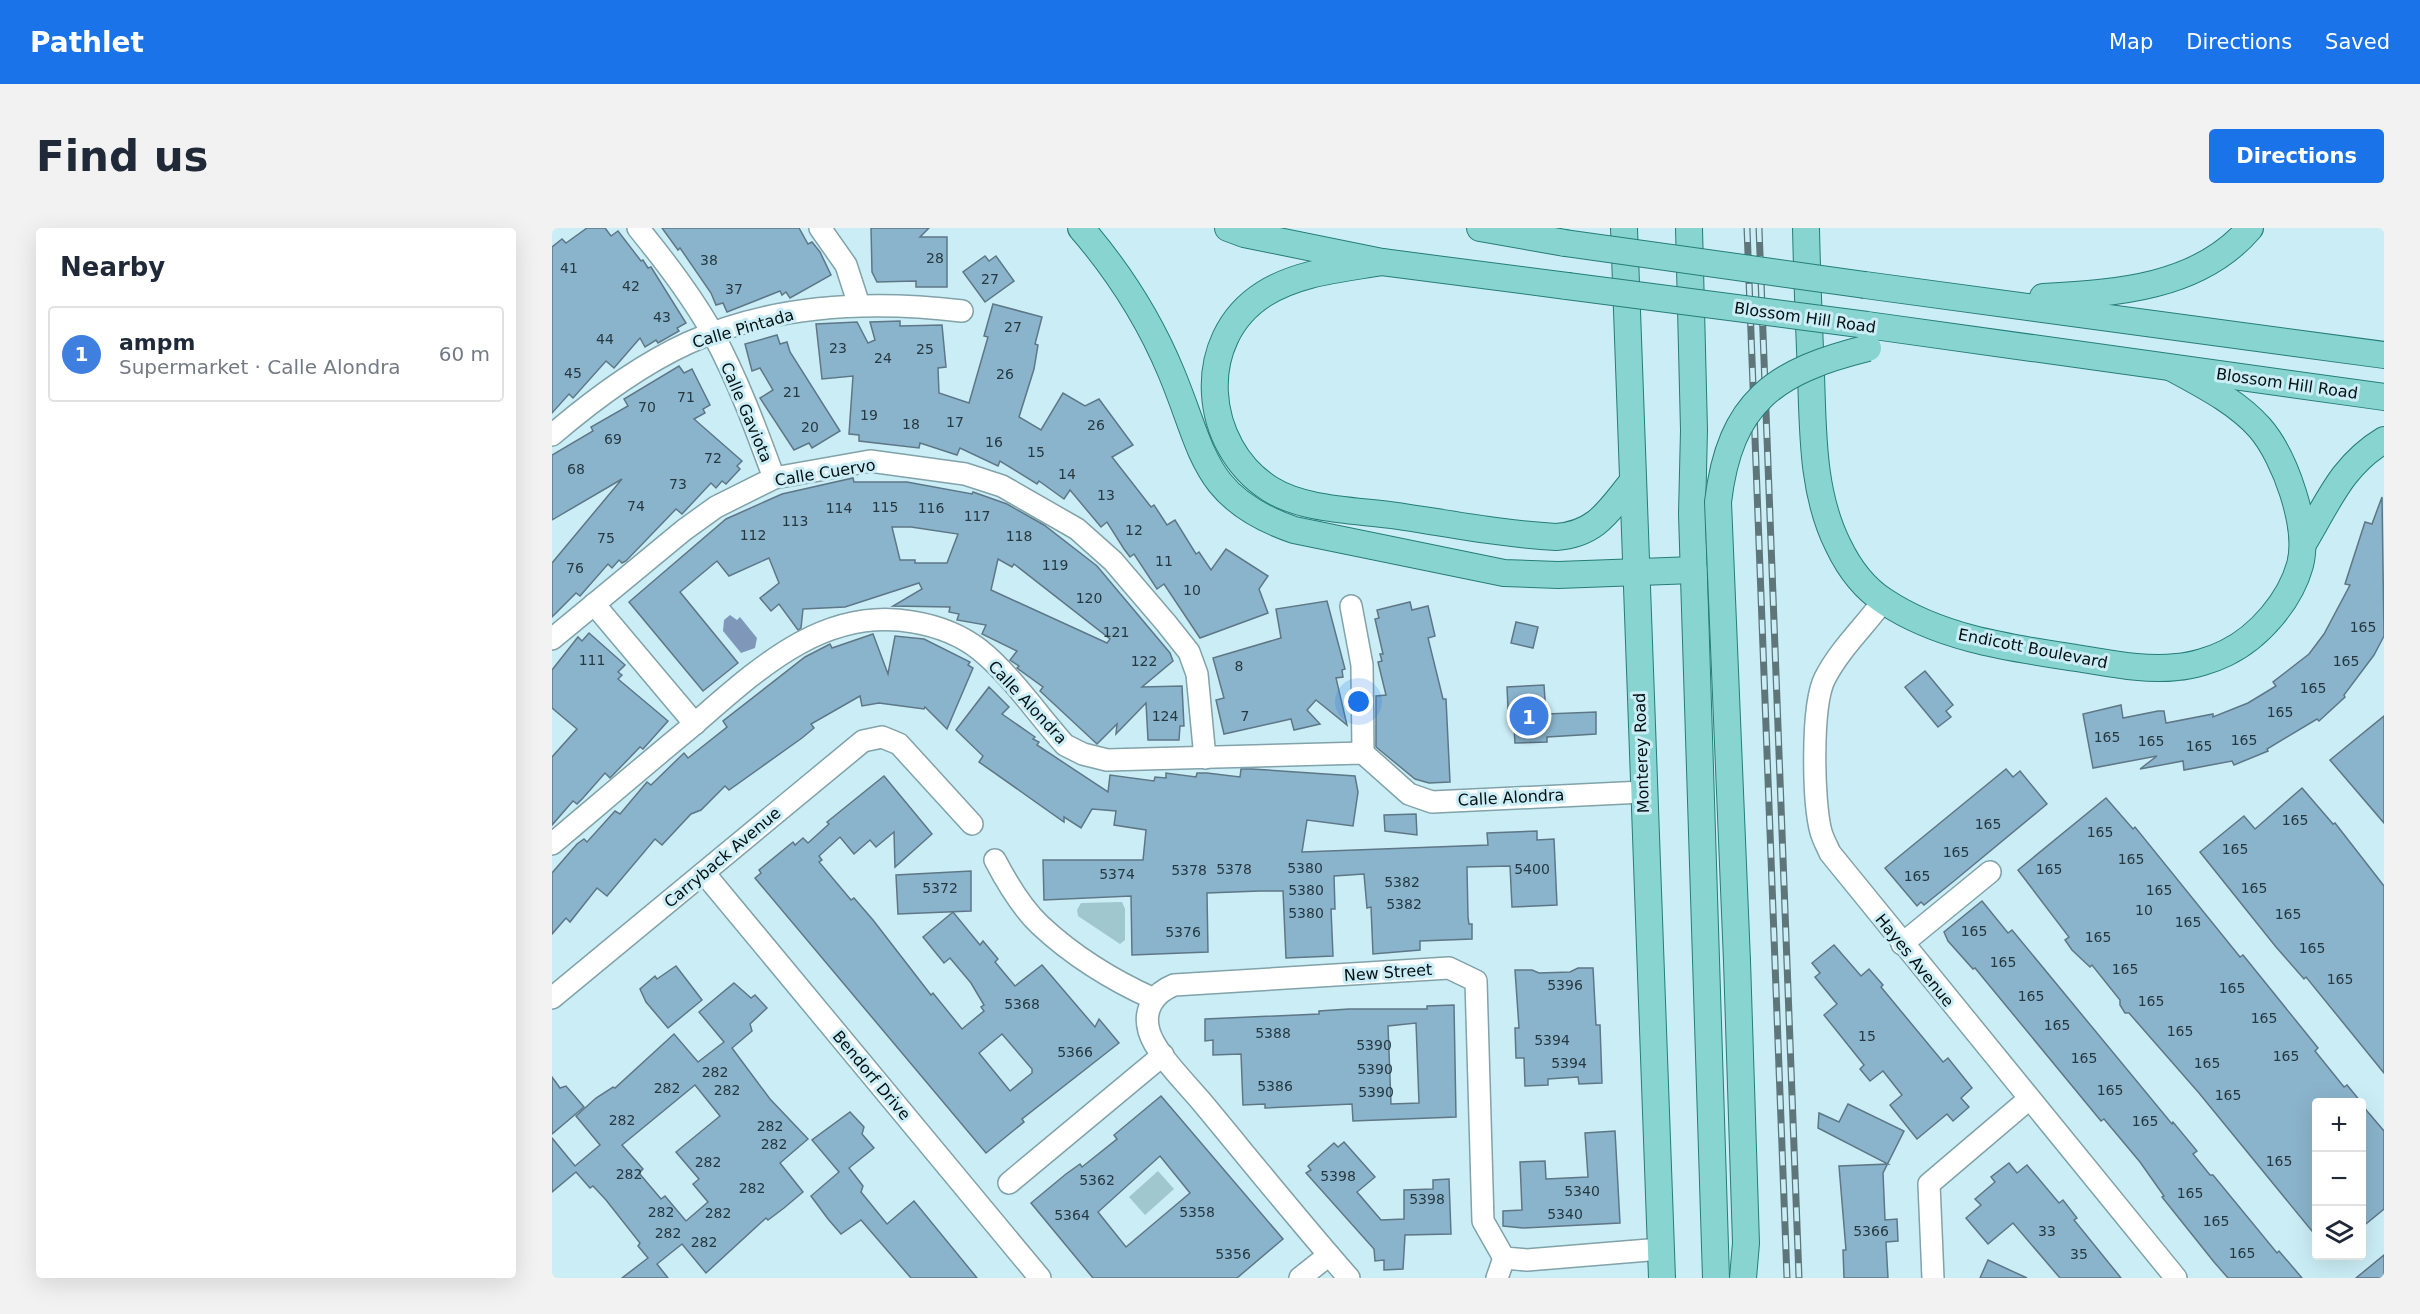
<!DOCTYPE html>
<meta charset="utf-8">
<style>
body{margin:0;font-family:"DejaVu Sans",sans-serif;background:#f2f2f3;color:#1f2937}
.controls{position:absolute;right:18px;bottom:18px;display:grid;overflow:hidden;border-radius:6px;box-shadow:0 6px 24px #0002}
.controls button{width:54px;height:54px;display:grid;place-items:center;padding:0;border:0;border-bottom:2px solid #e0e1e3;background:#fff;color:#1f2937;font:30px sans-serif}
.you{position:absolute;left:807px;top:474px;width:21px;height:21px;margin:-15px;border:4px solid #fff;border-radius:50%;background:#1a73e8;box-shadow:0 0 0 9px #1a73e833}
.badge{display:grid;place-items:center;width:39px;height:39px;border-radius:50%;background:#1a73e8;color:#fff;font-size:20px;font-weight:700}
.pin{position:absolute;translate:-50% -50%;border:3px solid #fff;box-shadow:0 2px 6px #0006}
.list{margin:0;padding:0;list-style:none}
h2{display:flex;justify-content:space-between;align-items:center;height:78px;margin:0;padding:0 24px;font-size:26px}
h2 small{font-size:20px;font-weight:400;color:#747a83}
.list li{display:grid;grid-template-columns:39px 1fr auto;gap:18px;align-items:center;box-sizing:border-box;height:96px;margin:0 12px 12px;padding:0 12px;border:2px solid #e0e1e3;border-radius:6px}
.list b{display:block;font-size:22px;white-space:nowrap}
.list p{margin:0;font-size:20px;white-space:nowrap;color:#747a83}
.list em{font-size:20px;font-style:normal;color:#747a83}
.icon{flex:none;width:33px;height:33px;fill:none;stroke:currentColor;stroke-width:2;stroke-linecap:round;stroke-linejoin:round}
.map{position:relative;flex:none;width:1832px;height:1050px;overflow:hidden;border-radius:6px}
header{display:flex;align-items:center;gap:36px;box-sizing:border-box;height:84px;padding:0 30px;background:#1a73e8;color:#fff}
header strong{font-size:28px}
nav{display:flex;gap:33px;margin-inline-start:auto;font-size:21px}
.intro{display:flex;align-items:center;justify-content:space-between;box-sizing:border-box;height:144px;padding:0 36px}
h1{margin:0;font-size:42px}
.button{padding:15px 27px;border-radius:6px;background:#1a73e8;color:#fff;font-size:21px;font-weight:700}
main{display:flex;gap:36px;padding:0 36px}
aside{flex:1;background:#fff;border-radius:6px;box-shadow:0 6px 24px #0002}
.map>svg:first-child{display:block}
.green{fill:#a0c6ce}
.water{fill:#7f98b9}
.building{fill:#8ab4cc;stroke:#5e7786;stroke-width:1.5;fill-rule:evenodd}
.lines{fill:none;stroke-linecap:round;stroke-linejoin:round}
.minor-casing{stroke:#80a2a8;stroke-width:24}
.major-casing{stroke:#257d79;stroke-width:28}
.minor{stroke:#fff;stroke-width:21}
.major{stroke:#87d4d0;stroke-width:26}
.rail-casing{stroke:#5e757a;stroke-width:7}
.rail{stroke:#cbeef6;stroke-width:4.5;stroke-dasharray:14;stroke-linecap:butt}
.major-bridge-casing{stroke:#257d79;stroke-width:28;stroke-linecap:butt}
.major-bridge{stroke:#87d4d0;stroke-width:26}
.labels{text-anchor:middle;stroke-width:6;stroke-linejoin:round;paint-order:stroke}
.number-label{font-size:14px;fill:#263940}
.street-label{font-size:16px;fill:#041012;stroke:#cbeef6}
</style>
<header>
<strong>Pathlet</strong>
<nav><a>Map</a><a>Directions</a><a>Saved</a></nav>
</header>
<div class="intro"><h1>Find us</h1><a class="button">Directions</a></div>
<main>
<aside>
<h2>Nearby<small></small></h2>
<ul class="list">
<li><span class="badge" style="background:#3f7fe0">1</span><div><b>ampm</b><p>Supermarket · Calle Alondra</p></div><em>60 m</em></li>
</ul>
</aside>
<div class="map">
<svg width="1832" height="1050" viewBox="0 0 1832 1050">
<rect width="100%" height="100%" fill="#cbeef6"/>
<!-- green -->
<g class="green">
<path d="M570,674L573,681V712L568,716L526,688L525,682L529,675Z"/>
<path d="M606,943L622,961L593,987L577,969Z"/>
</g>
<!-- water -->
<path class="water" d="M178,387L185,392L188,389L205,410L203,420L189,425L171,403L172,392Z"/>
<!-- building -->
<g class="building">
<path d="M35,0H53L59,8L66,3L89,33L91,32L96,40L99,39L134,95L125,100L127,103L106,115L104,112L93,119L88,110L62,140L54,133L21,170L17,166L0,185V19L10,11L14,15Z"/>
<path d="M110,0H247L256,16L260,14L268,24L279,47L238,70L234,64L230,67L228,63L175,84L171,75L164,77L159,65L128,20L126,22Z"/>
<path d="M319,0H377L368,9H395V59H364V53L325,54L320,44Z"/>
<path d="M433,28L437,33L444,28L462,53L433,74L411,44Z"/>
<path d="M441,76L490,89L483,116L486,117L482,141L467,189L489,202L511,165L533,178L547,171L581,217L560,229L599,279L602,277L615,297L623,292L644,326L647,324L659,342L674,321L716,348L707,361L716,385L648,410L612,356L605,361L582,326L578,329L572,321L555,294L549,299L518,262L512,271L487,253L485,256L448,233L446,238L408,220L405,227L368,215L367,220L307,213V207L297,206L301,148L270,151L264,96L305,94L316,115L323,112L318,94L348,93V98L390,97L394,139L386,140L387,165L417,175L436,109L432,108Z"/>
<path d="M225,107L228,116L235,114L238,124L288,203L260,220L257,215L242,222L208,170L221,162L208,140L200,143L193,116Z"/>
<path d="M127,138L132,145L140,141L158,177L151,181L153,185L142,191L190,233L185,238L188,241L174,256L170,253L164,260L159,255L130,286L124,281L74,333L70,335L67,332L60,340L56,336L28,368L24,365L0,389V335L70,251L0,292V227L41,203L39,199L76,178L72,171Z"/>
<path d="M301,250L302,254H355L420,266L421,264L455,276L492,297L545,338L618,425L621,433L590,459L630,458L632,498H628L627,512H596L594,475L564,506L565,496L545,516L488,463L491,459L465,440L467,438L458,432L465,423L430,406L434,397L405,392L407,386L397,384L398,379L341,378L370,361L367,355L293,379L251,381L249,400L246,402L227,376L219,383L208,370L227,355L217,330L177,348L165,333L128,364L186,435L151,463L77,374L174,291L230,266ZM340,299H359L406,306L395,335H363V332H348ZM446,331L460,339L462,336L558,411L555,415L439,362Z"/>
<path d="M1830,269L1832,408L1822,427L1792,467L1793,469L1767,493L1765,491L1715,521L1716,523L1682,537L1680,533L1632,542L1631,533L1588,541L1605,528L1541,540L1531,486L1569,477L1571,490L1606,483H1612L1614,495L1661,486V489L1696,475L1724,458L1721,454L1757,426L1772,406L1798,357L1793,356L1813,294L1820,296Z"/>
<path d="M775,373L793,441L790,442L791,449L784,450L795,497L764,472L755,482L768,496L742,502L739,491L672,506L664,472L672,470L661,430L729,410L724,381Z"/>
<path d="M858,374L860,382L876,378L883,408L876,410L891,471H894L898,554L877,555L863,551L824,519V468L834,467L826,434L830,433L828,426H831L823,391L827,390L825,382Z"/>
<path d="M964,394L986,399L981,420L959,415Z"/>
<path d="M37,405L73,437L66,444L70,447L66,451L116,493L91,521L88,519L58,550L53,545L31,570L25,576L21,573L0,597V529L25,501L0,480V442L26,409L30,413Z"/>
<path d="M321,406L336,446L343,408L372,411L418,434L416,437L421,440L395,501L373,479L372,481L327,475L310,478L308,468L259,496L262,500L250,510L177,562L173,558L149,582L139,586L110,617L103,611L55,668L45,660L18,694L14,690L0,706V645L25,616L32,611L35,614L63,583L68,586L95,554L99,557L132,525L136,530L175,499L171,493L253,429L278,416L280,420Z"/>
<path d="M1373,443L1401,477L1394,483L1399,489L1386,499L1353,459Z"/>
<path d="M992,457L994,486L1044,484V506L995,509V514L963,515L961,481H956L955,459Z"/>
<path d="M437,459L457,479L450,486L483,509L481,511L487,514L485,517L556,564L558,547L602,553L603,549L614,550V545L644,549L645,545H655L688,549L689,541H700L803,548L806,564L801,598L755,592L750,624L936,617L935,605L985,603V612L1002,611L1005,677L960,679L958,638L915,639L916,689L917,696H920V711L868,713V722L821,726L819,679L815,680L812,646L782,648L783,681H779L781,728L734,730L731,663H708L655,665L656,724L580,727L579,668L492,672L491,632H591L594,602L562,597L564,583L540,581L529,600L512,589V594L427,534L431,528L404,502Z"/>
<path d="M1832,488V595L1778,532Z"/>
<path d="M1454,541L1461,549L1468,543L1495,576L1402,653L1372,677L1369,674L1365,678L1333,640Z"/>
<path d="M332,548L380,606L343,639L342,604L324,619L318,612L302,626L288,609L267,628L270,632L267,634L299,672L302,670L321,692L379,767L381,765L410,801L432,783L429,779L432,777L419,755L398,730L392,735L371,709L401,684L428,717L431,713L446,731L443,734L463,758L490,737L543,799L547,791L567,815L470,891L472,894L434,925L203,650L209,645L207,642L241,614L243,617L251,610L256,615L277,596L275,594ZM450,806L480,841V845L458,863L427,825Z"/>
<path d="M1750,560L1781,596L1783,595L1832,658V845L1754,749L1752,751L1724,719L1648,624L1692,588L1703,601Z"/>
<path d="M1554,570L1581,601L1583,599L1688,729L1691,727L1766,820L1763,823L1792,859L1795,857L1809,874H1764V1008L1647,865L1577,785H1573L1568,777V772L1540,737L1538,739L1520,722L1513,712L1517,709L1466,642Z"/>
<path d="M864,586L865,607L833,603L832,587Z"/>
<path d="M419,643V683L346,686L344,647Z"/>
<path d="M1430,673L1456,705L1460,702L1620,896L1621,894L1645,923L1641,926L1658,947H1661L1725,1025L1727,1023L1750,1050H1676L1662,1034L1610,969L1612,968L1588,934L1552,891L1549,893L1423,740L1421,741L1396,713L1392,704Z"/>
<path d="M1282,717L1309,748L1317,741L1331,757L1329,759L1391,834L1396,830L1420,860L1409,870L1417,879L1401,893L1395,886L1365,911L1338,877L1350,867L1331,843L1318,853L1308,841L1312,837L1272,787L1285,776L1263,749L1268,745L1260,735Z"/>
<path d="M124,738L150,772L116,800L94,774L88,761L103,748L105,751Z"/>
<path d="M1026,740H1041L1044,797H1048L1050,855L1027,856L1026,849L996,851V857L973,858L972,830H964L963,800H967L963,742H980L987,745L1018,744Z"/>
<path d="M182,755L199,770L203,767L215,780L198,796L200,803L180,820L218,871L256,911L228,935L251,964L232,980L216,992L214,990L154,1045L130,1016L105,1036L116,1050H70L96,1030L86,1018L88,1015L54,972L41,958L38,960L24,944L0,964V910L23,938L48,917L24,888L44,870L61,859L63,860L122,806L146,834L172,814L147,784ZM143,857L168,888L124,924L147,951L141,956L156,974L134,993L113,968L109,971L87,945L91,941L70,917Z"/>
<path d="M902,777L904,889L801,893L800,876L713,880V876L691,877L689,826L661,827V812L653,813V791L767,786V783L797,781H875V778ZM864,795L867,875L839,876L836,798Z"/>
<path d="M0,849L8,860L14,858L32,879L0,906Z"/>
<path d="M609,868L731,1011L685,1050H541L479,975L514,946L528,936L530,939L565,911L562,907ZM608,928L638,965L574,1019L546,984Z"/>
<path d="M1296,876L1352,903L1331,945L1333,992L1345,991L1346,1013L1334,1014L1336,1050H1292L1291,1022H1294L1287,938L1336,936L1266,900L1267,885L1287,894Z"/>
<path d="M1809,876L1832,903V981L1809,1000Z"/>
<path d="M298,884L312,899L310,906L322,920L297,940L311,958L309,964L335,996L362,973L425,1050H359L309,992L289,1006L276,991L259,968L287,944L260,912Z"/>
<path d="M1063,903L1068,995L971,1000L951,998V983L970,982L968,934L993,933L994,951L1036,949L1033,905Z"/>
<path d="M792,914L823,949L805,964L829,992L852,991V962L881,961V952L897,951L899,1006L853,1007L851,1041L832,1042V1032L823,1033L822,1021L754,945L759,942L756,938L782,915L786,919Z"/>
<path d="M1457,935L1465,945L1475,937L1507,975L1511,972L1525,990L1522,992L1569,1050H1508L1461,995L1436,1016L1414,990L1429,977L1423,971L1443,954L1439,949Z"/>
<path d="M1832,1027V1050H1804Z"/>
<path d="M1436,1032L1475,1050H1428Z"/>
</g>
<g class="lines">
<defs>
<g id="minor">
<path d="M86,0C113,33 140,68 161,106C186,152 204,201 222,250"/>
<path d="M268,0L294,37L307,77"/>
<path d="M0,207C42,171 86,138 136,115C222,76 318,72 410,83"/>
<path d="M1331,373C1312,399 1288,421 1273,450C1259,477 1261,574 1269,604C1271,611 1275,618 1278,625L1624,1050"/>
<path d="M42,376L143,496"/>
<path d="M799,378L810,437L811,525"/>
<path d="M0,411L132,302L164,279L222,250L318,233L413,246L450,258L525,301L561,333L614,395L637,424L645,446L653,530"/>
<path d="M0,616C44,579 88,541 133,504C199,448 267,377 361,394C385,398 409,407 428,422C459,447 486,487 513,517L531,526L555,532L811,525L857,566L880,574L1091,564"/>
<path d="M443,632C455,655 469,679 488,697C520,727 562,753 602,771"/>
<path d="M152,645L488,1050"/>
<path d="M1350,716L1438,644"/>
<path d="M0,770L311,513L330,509L347,516L420,596"/>
<path d="M457,955L611,827"/>
<path d="M748,1050L777,1027"/>
<path d="M797,1050C746,992 698,932 649,873C634,855 603,825 597,803C591,782 602,765 622,757L897,740L924,753L931,993L952,1030L975,1032L1109,1021"/>
<path d="M945,1050L952,1030"/>
<path d="M1381,1050L1377,956L1477,871"/>
</g>
<g id="major">
<path d="M529,0C566,43 597,91 619,144C652,222 649,270 742,302L952,345L1006,347L1142,342"/>
<path d="M676,0L692,6L830,34L1015,58"/>
<path d="M928,0L1013,15"/>
<path d="M1072,0L1110,1050"/>
<path d="M1137,0L1142,202L1140,286L1164,1050"/>
<path d="M1254,0C1255,49 1257,98 1259,146C1261,204 1260,265 1286,317C1296,338 1312,360 1332,373C1389,411 1459,420 1524,430C1557,435 1592,443 1625,439C1640,438 1660,432 1674,425C1707,409 1738,373 1748,337C1758,299 1733,229 1708,200C1685,174 1651,157 1620,140"/>
<path d="M830,34C790,41 747,44 712,66C641,111 650,218 718,261C753,283 806,282 846,288C898,296 951,306 1004,309C1045,306 1057,282 1081,253"/>
<path d="M1313,57L1832,127"/>
<path d="M1491,69C1564,65 1647,60 1698,0"/>
<path d="M1315,97L1832,169"/>
<path d="M1751,316C1776,275 1789,238 1832,212"/>
<path d="M1185,733L1194,1015L1191,1050"/>
</g>
</defs>
<!-- minor casing -->
<use href="#minor" class="minor-casing"/>
<!-- major casing -->
<use href="#major" class="major-casing"/>
<!-- minor -->
<use href="#minor" class="minor"/>
<!-- major -->
<use href="#major" class="major"/>
<defs>
<g id="rail">
<path d="M1195,0L1235,1050"/>
<path d="M1207,0L1247,1050"/>
</g>
</defs>
<!-- rail casing -->
<use href="#rail" class="rail-casing"/>
<!-- rail -->
<use href="#rail" class="rail"/>
<defs>
<g id="major-bridge">
<path d="M1013,15L1313,57"/>
<path d="M1015,58L1315,97"/>
<path d="M1185,733L1166,274C1178,173 1223,143 1316,120"/>
</g>
</defs>
<!-- major-bridge casing -->
<use href="#major-bridge" class="major-bridge-casing"/>
<!-- major-bridge -->
<use href="#major-bridge" class="major-bridge"/>
</g>
<g class="labels">
<!-- number labels -->
<g class="number-label">
<text x="383" y="35">28</text>
<text x="157" y="37">38</text>
<text x="17" y="45">41</text>
<text x="438" y="56">27</text>
<text x="79" y="63">42</text>
<text x="182" y="66">37</text>
<text x="110" y="94">43</text>
<text x="461" y="104">27</text>
<text x="53" y="116">44</text>
<text x="286" y="125">23</text>
<text x="373" y="126">25</text>
<text x="331" y="135">24</text>
<text x="21" y="150">45</text>
<text x="453" y="151">26</text>
<text x="240" y="169">21</text>
<text x="134" y="174">71</text>
<text x="95" y="184">70</text>
<text x="317" y="192">19</text>
<text x="403" y="199">17</text>
<text x="359" y="201">18</text>
<text x="544" y="202">26</text>
<text x="258" y="204">20</text>
<text x="61" y="216">69</text>
<text x="442" y="219">16</text>
<text x="484" y="229">15</text>
<text x="161" y="235">72</text>
<text x="24" y="246">68</text>
<text x="515" y="251">14</text>
<text x="126" y="261">73</text>
<text x="554" y="272">13</text>
<text x="84" y="283">74</text>
<text x="333" y="284">115</text>
<text x="287" y="285">114</text>
<text x="379" y="285">116</text>
<text x="425" y="293">117</text>
<text x="243" y="298">113</text>
<text x="582" y="307">12</text>
<text x="201" y="312">112</text>
<text x="467" y="313">118</text>
<text x="54" y="315">75</text>
<text x="612" y="338">11</text>
<text x="503" y="342">119</text>
<text x="23" y="345">76</text>
<text x="640" y="367">10</text>
<text x="537" y="375">120</text>
<text x="1811" y="404">165</text>
<text x="564" y="409">121</text>
<text x="40" y="437">111</text>
<text x="592" y="438">122</text>
<text x="1794" y="438">165</text>
<text x="687" y="443">8</text>
<text x="1761" y="465">165</text>
<text x="1728" y="489">165</text>
<text x="613" y="493">124</text>
<text x="693" y="493">7</text>
<text x="1555" y="514">165</text>
<text x="1692" y="517">165</text>
<text x="1599" y="518">165</text>
<text x="1647" y="523">165</text>
<text x="1743" y="597">165</text>
<text x="1436" y="601">165</text>
<text x="1548" y="609">165</text>
<text x="1683" y="626">165</text>
<text x="1404" y="629">165</text>
<text x="1579" y="636">165</text>
<text x="753" y="645">5380</text>
<text x="682" y="646">5378</text>
<text x="980" y="646">5400</text>
<text x="1497" y="646">165</text>
<text x="637" y="647">5378</text>
<text x="565" y="651">5374</text>
<text x="1365" y="653">165</text>
<text x="850" y="659">5382</text>
<text x="388" y="665">5372</text>
<text x="1702" y="665">165</text>
<text x="754" y="667">5380</text>
<text x="1607" y="667">165</text>
<text x="852" y="681">5382</text>
<text x="1592" y="687">10</text>
<text x="754" y="690">5380</text>
<text x="1736" y="691">165</text>
<text x="1636" y="699">165</text>
<text x="1422" y="708">165</text>
<text x="631" y="709">5376</text>
<text x="1546" y="714">165</text>
<text x="1760" y="725">165</text>
<text x="1451" y="739">165</text>
<text x="1573" y="746">165</text>
<text x="1788" y="756">165</text>
<text x="1013" y="762">5396</text>
<text x="1680" y="765">165</text>
<text x="1479" y="773">165</text>
<text x="1599" y="778">165</text>
<text x="470" y="781">5368</text>
<text x="1712" y="795">165</text>
<text x="1505" y="802">165</text>
<text x="1628" y="808">165</text>
<text x="721" y="810">5388</text>
<text x="1315" y="813">15</text>
<text x="1000" y="817">5394</text>
<text x="822" y="822">5390</text>
<text x="523" y="829">5366</text>
<text x="1734" y="833">165</text>
<text x="1532" y="835">165</text>
<text x="1017" y="840">5394</text>
<text x="1655" y="840">165</text>
<text x="823" y="846">5390</text>
<text x="163" y="849">282</text>
<text x="723" y="863">5386</text>
<text x="115" y="865">282</text>
<text x="175" y="867">282</text>
<text x="1558" y="867">165</text>
<text x="824" y="869">5390</text>
<text x="1676" y="872">165</text>
<text x="70" y="897">282</text>
<text x="1593" y="898">165</text>
<text x="218" y="903">282</text>
<text x="222" y="921">282</text>
<text x="1727" y="938">165</text>
<text x="156" y="939">282</text>
<text x="77" y="951">282</text>
<text x="786" y="953">5398</text>
<text x="545" y="957">5362</text>
<text x="200" y="965">282</text>
<text x="1030" y="968">5340</text>
<text x="1638" y="970">165</text>
<text x="875" y="976">5398</text>
<text x="109" y="989">282</text>
<text x="645" y="989">5358</text>
<text x="166" y="990">282</text>
<text x="1013" y="991">5340</text>
<text x="520" y="992">5364</text>
<text x="1664" y="998">165</text>
<text x="1319" y="1008">5366</text>
<text x="1495" y="1008">33</text>
<text x="116" y="1010">282</text>
<text x="152" y="1019">282</text>
<text x="1690" y="1030">165</text>
<text x="681" y="1031">5356</text>
<text x="1527" y="1031">35</text>
</g>
<!-- street labels -->
<g class="street-label">
<text transform="translate(1253 89) rotate(8)" y="6">Blossom Hill Road</text>
<text transform="translate(191 100) rotate(-16)" y="6">Calle Pintada</text>
<text transform="translate(1735 155) rotate(8)" y="6">Blossom Hill Road</text>
<text transform="translate(195 184) rotate(67)" y="6">Calle Gaviota</text>
<text transform="translate(273 244) rotate(-9)" y="6">Calle Cuervo</text>
<text transform="translate(1481 420) rotate(11)" y="6">Endicott Boulevard</text>
<text transform="translate(476 474) rotate(47)" y="6">Calle Alondra</text>
<text transform="translate(1089 525) rotate(-92)" y="6">Monterey Road</text>
<text transform="translate(959 569) rotate(-3)" y="6">Calle Alondra</text>
<text transform="translate(170 629) rotate(-40)" y="6">Carryback Avenue</text>
<text transform="translate(1363 732) rotate(51)" y="6">Hayes Avenue</text>
<text transform="translate(836 744) rotate(-4)" y="6">New Street</text>
<text transform="translate(320 847) rotate(50)" y="6">Bendorf Drive</text>
</g>
</g>
</svg>
<div class="controls">
<button>+</button>
<button>−</button>
<button><svg class="icon" aria-label="layers" viewBox="0 0 24 24"><path d="M12 4l9 5-9 5-9-5zM3 14l9 5 9-5"/></svg></button>
</div>
<div class="you"></div>
<div class="pin badge" style="left:977px;top:488px;background:#3f7fe0">1</div>
</div>
</main>
